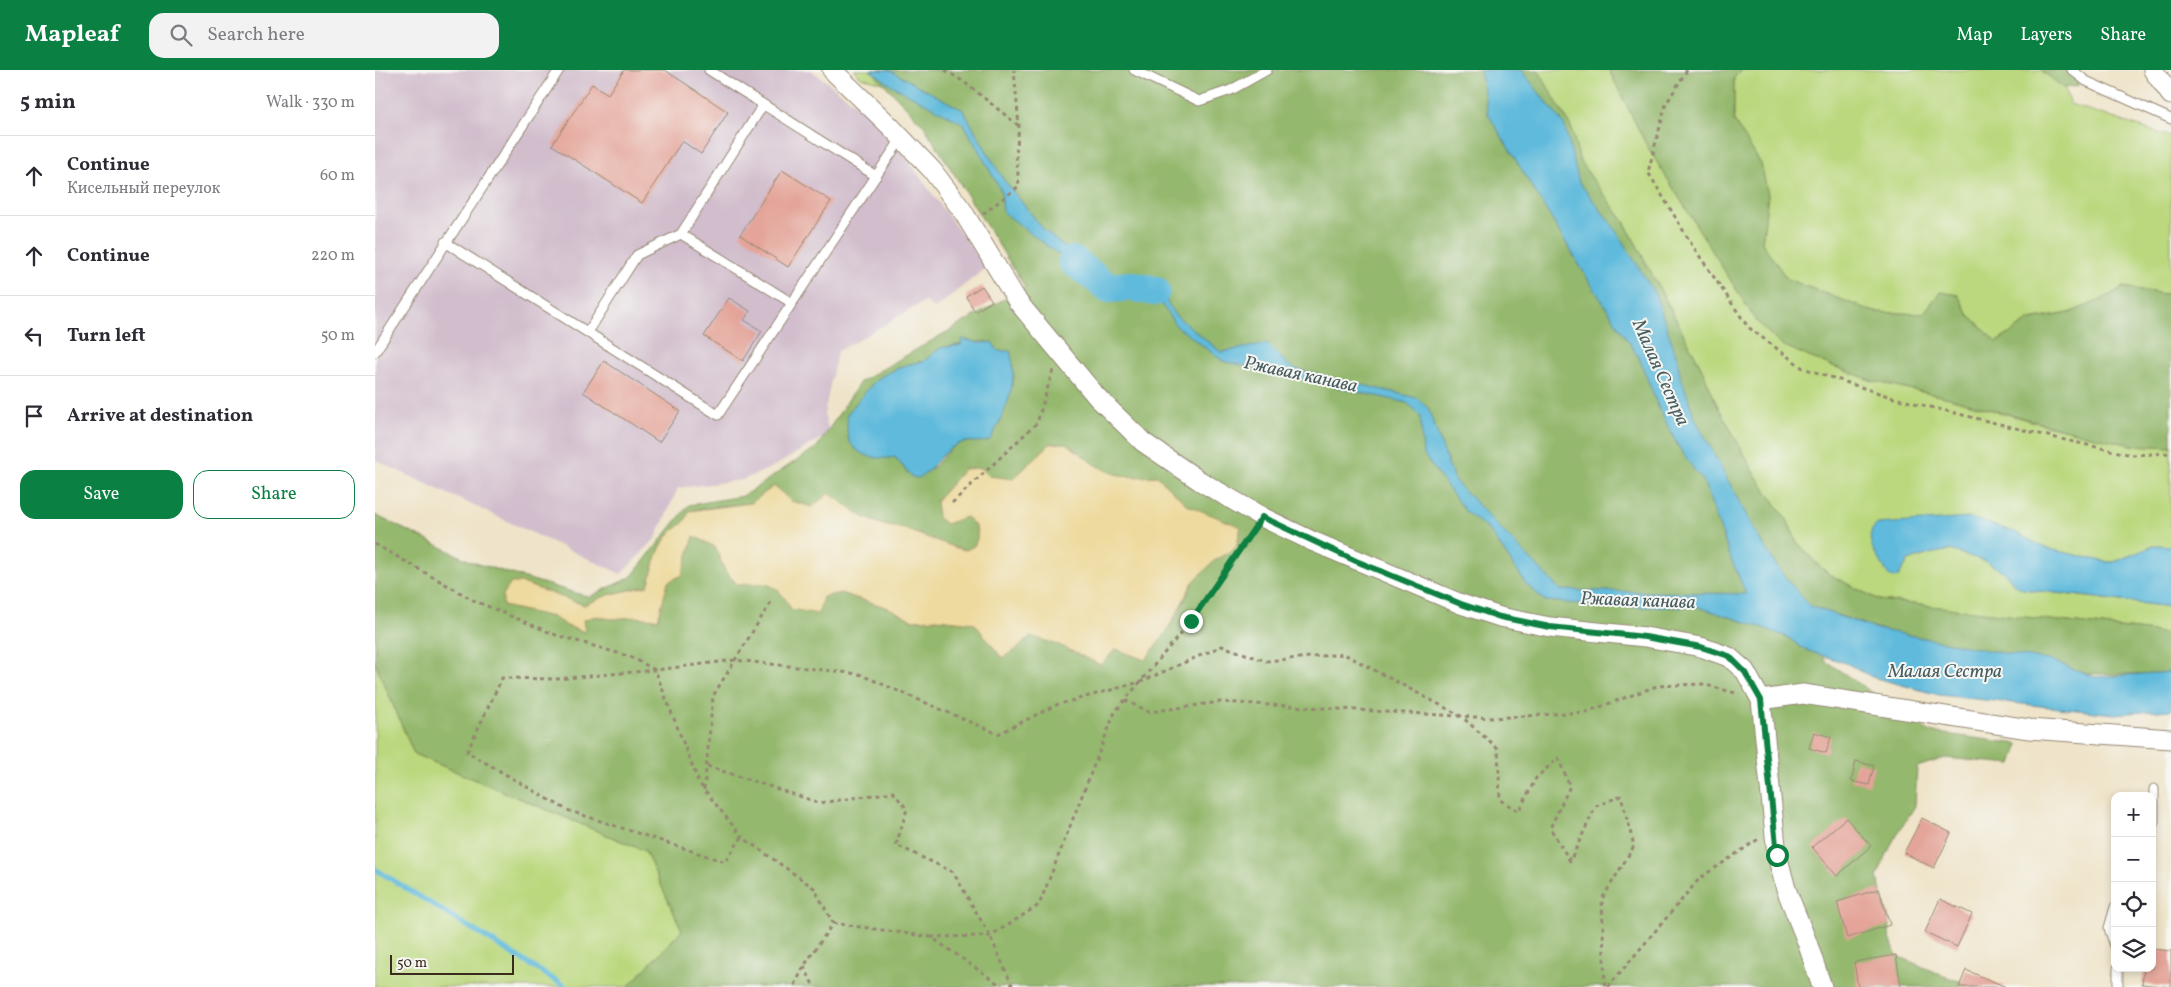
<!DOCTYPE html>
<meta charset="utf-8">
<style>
body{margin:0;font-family:Vollkorn,serif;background:#f2f2f3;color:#2b2b33}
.controls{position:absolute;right:15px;bottom:15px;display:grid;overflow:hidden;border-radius:10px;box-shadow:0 2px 8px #0003}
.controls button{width:45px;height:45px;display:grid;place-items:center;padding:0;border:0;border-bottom:1px solid #e1e1e2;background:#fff;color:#2b2b33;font:25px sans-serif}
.scale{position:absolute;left:15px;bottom:12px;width:124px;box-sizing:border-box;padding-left:5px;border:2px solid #3b2a1e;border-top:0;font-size:14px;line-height:18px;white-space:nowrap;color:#3b2a1e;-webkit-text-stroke:4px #f6f6f2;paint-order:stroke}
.stop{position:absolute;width:15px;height:15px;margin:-11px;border:4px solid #0b8043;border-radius:50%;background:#fff}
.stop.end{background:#0b8043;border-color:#fff;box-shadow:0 1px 5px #0008}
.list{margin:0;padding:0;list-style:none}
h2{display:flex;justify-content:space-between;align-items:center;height:65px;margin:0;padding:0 20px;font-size:21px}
h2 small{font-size:16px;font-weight:400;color:#7c7c81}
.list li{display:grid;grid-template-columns:32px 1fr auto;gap:15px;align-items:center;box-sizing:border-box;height:80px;padding:0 20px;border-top:1px solid #e1e1e2}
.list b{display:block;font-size:19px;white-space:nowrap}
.list p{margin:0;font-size:16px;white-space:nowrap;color:#7c7c81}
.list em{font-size:16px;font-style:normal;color:#7c7c81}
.actions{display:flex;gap:10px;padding:15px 20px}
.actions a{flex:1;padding:11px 0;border:1px solid #0b8043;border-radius:15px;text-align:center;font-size:18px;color:#0b8043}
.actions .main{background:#0b8043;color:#fff}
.icon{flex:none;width:28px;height:28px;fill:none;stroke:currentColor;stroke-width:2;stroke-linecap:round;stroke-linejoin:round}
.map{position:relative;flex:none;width:1796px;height:917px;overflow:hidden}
header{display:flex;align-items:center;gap:30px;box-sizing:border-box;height:70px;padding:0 25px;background:#0b8043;color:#fff}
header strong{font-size:24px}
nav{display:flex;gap:28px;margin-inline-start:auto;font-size:18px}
.search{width:350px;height:45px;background:#f2f2f3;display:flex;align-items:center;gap:12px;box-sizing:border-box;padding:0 18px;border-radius:15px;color:#7c7c81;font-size:19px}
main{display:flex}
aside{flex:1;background:#fff}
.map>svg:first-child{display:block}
.industrial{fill:#d1bdcc}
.green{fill:#bbd87e;stroke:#7b814e}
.forest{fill:#94b86d;stroke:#687146;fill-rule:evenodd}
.sand{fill:#eeda9e;stroke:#94825e}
.water{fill:#5ebadc;stroke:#4c727d}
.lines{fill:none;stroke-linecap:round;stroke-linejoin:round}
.stream{stroke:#5ebadc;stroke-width:5}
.river{stroke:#5ebadc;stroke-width:30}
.building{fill:#e4a499}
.lane-casing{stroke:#958774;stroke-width:11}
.street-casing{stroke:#958774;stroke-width:21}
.path{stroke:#958774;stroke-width:3;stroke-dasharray:4 4;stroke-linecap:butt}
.lane{stroke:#fff;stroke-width:9}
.street{stroke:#fff;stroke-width:19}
.route{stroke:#0b8043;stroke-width:6}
.labels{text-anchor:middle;stroke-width:4;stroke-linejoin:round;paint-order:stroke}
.water-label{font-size:19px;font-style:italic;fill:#475c60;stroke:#f6f6f2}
</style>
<header>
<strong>Mapleaf</strong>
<div class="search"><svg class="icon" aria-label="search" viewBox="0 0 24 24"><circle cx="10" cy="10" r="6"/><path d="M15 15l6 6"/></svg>Search here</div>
<nav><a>Map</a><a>Layers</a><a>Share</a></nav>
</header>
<main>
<aside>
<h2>5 min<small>Walk · 330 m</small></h2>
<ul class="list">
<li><svg class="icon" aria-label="ahead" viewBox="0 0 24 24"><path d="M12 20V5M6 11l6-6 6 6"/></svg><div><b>Continue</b><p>Кисельный переулок</p></div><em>60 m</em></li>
<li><svg class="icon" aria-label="ahead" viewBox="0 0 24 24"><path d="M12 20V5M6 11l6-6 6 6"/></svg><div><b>Continue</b></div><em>220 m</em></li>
<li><svg class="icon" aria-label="left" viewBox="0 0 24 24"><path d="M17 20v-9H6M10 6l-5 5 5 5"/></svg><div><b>Turn left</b></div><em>50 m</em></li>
<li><svg class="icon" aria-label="arrive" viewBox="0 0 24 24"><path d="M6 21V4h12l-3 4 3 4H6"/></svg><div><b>Arrive at destination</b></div></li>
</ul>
<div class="actions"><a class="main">Save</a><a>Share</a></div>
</aside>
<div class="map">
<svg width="1796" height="917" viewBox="0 0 1796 917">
<rect width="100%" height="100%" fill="#f6f6f2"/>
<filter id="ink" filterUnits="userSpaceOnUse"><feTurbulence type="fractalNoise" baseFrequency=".02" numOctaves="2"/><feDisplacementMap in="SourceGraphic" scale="10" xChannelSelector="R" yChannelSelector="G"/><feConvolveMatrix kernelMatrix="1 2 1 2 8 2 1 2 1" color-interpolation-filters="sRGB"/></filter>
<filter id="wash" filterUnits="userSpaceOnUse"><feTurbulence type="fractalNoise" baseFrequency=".0096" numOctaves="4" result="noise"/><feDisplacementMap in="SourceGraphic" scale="20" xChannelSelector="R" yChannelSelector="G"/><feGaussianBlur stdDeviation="1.12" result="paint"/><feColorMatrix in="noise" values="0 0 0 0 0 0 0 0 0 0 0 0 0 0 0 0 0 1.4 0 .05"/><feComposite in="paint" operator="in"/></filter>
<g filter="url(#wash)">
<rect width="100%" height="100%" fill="#efe4c9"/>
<!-- industrial -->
<path class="industrial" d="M0,0H436L506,53L611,198L559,239L550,231L462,282L449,345L455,363L398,397L367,410L303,418L281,468L246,504L0,390Z"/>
<!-- green -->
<g class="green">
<path d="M479,0H495L516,15L486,7Z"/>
<path d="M1163,0H1234L1272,76L1381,251L1434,287L1498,311L1574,328L1670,355L1757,375L1796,377V476L1781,475L1739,492H1732L1670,478L1640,462L1503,454L1522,508L1533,491L1554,484L1575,480L1610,491L1629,502L1640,515L1648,519L1796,537V564L1504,530L1455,505L1439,491L1422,472L1412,450L1383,409L1342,335L1327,299L1250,153L1205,92L1196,57Z"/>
<path d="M1367,0H1666L1689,18L1695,34L1796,67V222L1789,224L1749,217L1726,230L1694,243L1655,250L1622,272L1593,244L1582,225L1565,222L1548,244L1499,242L1412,209L1387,173L1393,125L1386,94L1359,51V8Z"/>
<path d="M0,592L39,684L270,781L307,860L253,917H0Z"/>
</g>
<!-- forest -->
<g class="forest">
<path d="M496,0H1163L1196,57L1205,92L1250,153L1327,299L1342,335L1383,409L1412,450L1422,472L1439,491L1455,505L1504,530L1796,564V604H1686L1548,573L1462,545L1449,590L1555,662L1644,674L1637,694L1570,688L1542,697L1540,736L1518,771L1502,806L1515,855L1514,865L1521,885L1566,905L1602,917H253L307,860L270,781L39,684L0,592V445L97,492L214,527L256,507L314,435L368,426L442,377L485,312L650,217L549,56ZM611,271L623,281L639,306C634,330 626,352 611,371H589L576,378L559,397L537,407L520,387L510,304L531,295L549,291L565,278ZM691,373C727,400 735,410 782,406L812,435L831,444L861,478L839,491L818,512L803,544L770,590L741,579L726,595L684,575L654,566L642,579L627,588L599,553L562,549L537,550L514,538L465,523L448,527L408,522L388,512L362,515L350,501L340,477L318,465L313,479L293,512L282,549L260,547L236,549L221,546L208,550L209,562L192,556L178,547L128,536L147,513L209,535L233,525L273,516C278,500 281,481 292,467C300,456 310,457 314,441L343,436L376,433L399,416L416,431L438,437H473L488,447L508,455L529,459L582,478L591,480L599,476C606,463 602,457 591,447L563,448L561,431L589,399L614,406L638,409L675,374Z"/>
<path d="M1234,0H1367L1359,8V51L1386,94L1393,125L1387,173L1412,209L1499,242L1548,244L1565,222L1583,225L1593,244L1622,272L1655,250L1694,243L1726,230L1749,217L1788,224L1796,222V377L1757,375L1711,365L1574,328L1498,311L1434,287L1405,274L1381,251L1272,76Z"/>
<path d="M1666,0H1703V16L1689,18Z"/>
</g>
<!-- sand -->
<path class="sand" d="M691,373C727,400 735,410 782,406L812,435L866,457L861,478L839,491L818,512L791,563L770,590L741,579L726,595L684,575L655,566L642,579L627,588L599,553L562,549L537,550L514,538L465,523L448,527L443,544L416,539C402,511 391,512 363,515L350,501L340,477L319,466L307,505L293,512L283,549L260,547L236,549L221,546L208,550L210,562L192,556L178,547L128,536V525L136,513H147L209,535L233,525L273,516C278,500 281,481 292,467C300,456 310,457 314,441L376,433L399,416L416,431L437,437L454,423L488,447L508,455L529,459L582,478L591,480L599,476C606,463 602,456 591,447L571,454L563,448L561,431L589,399L606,398L614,406L638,409L675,374Z"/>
<!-- water -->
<g class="water">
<path d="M495,0H514L588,40L628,109L670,161L733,213L785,219L799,244L846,282L892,274L917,298L1042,328L1053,338L1079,410L1185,520L1371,524L1356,489L1328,410L1320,401L1303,376L1283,337L1264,288L1214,211L1113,44L1105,0H1146L1189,54L1204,112L1238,156L1280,224L1302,287L1304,300L1319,346L1349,403L1381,463L1405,501L1435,536L1502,559L1627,583L1675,590L1720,607L1796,602V640L1739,644L1564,625L1497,607L1471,593L1430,580L1412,567L1389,558L1323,537H1245L1170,531L1151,514L1114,460L1090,441L1048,384L1045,345L1032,333L848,291L800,255L783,228L722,214L628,142L626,121L589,54L516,15Z"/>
<path d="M587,269L605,273L617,272L623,281H635C645,311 630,343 615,370C602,375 593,367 576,378C564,386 557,400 544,408L537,407L520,387C504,391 478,386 473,367C471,361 473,351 472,344L499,312L510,304L531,295L549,291L565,278L586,275Z"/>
<path d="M1596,448L1640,462L1670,478L1732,492H1739L1781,475L1796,476V537L1648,519L1640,515L1629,502L1610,491L1575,480L1554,484L1533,491L1522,508L1515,507C1507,494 1483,466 1503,454Z"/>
</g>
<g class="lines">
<!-- stream -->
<path class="stream" d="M0,799L191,917"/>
<!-- river -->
<path class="river" d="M698,191L734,218L757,216L780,221"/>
</g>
<g id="blocks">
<!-- building -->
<g class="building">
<path d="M249,0H290L353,42L326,84L307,71L267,133L177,75L217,14L233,24Z"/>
<path d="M407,100L456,131L413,197L365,165Z"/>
<path d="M607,216L617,231L600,242L591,226Z"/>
<path d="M354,228L375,241L369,250L387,261L368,291L329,266Z"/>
<path d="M229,291L305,341L284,372L208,322Z"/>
<path d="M1439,662L1456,667L1451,683L1434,678Z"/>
<path d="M1481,691L1499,696L1494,715L1476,711Z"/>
<path d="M1471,748L1496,776L1462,806L1437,777Z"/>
<path d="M1547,748L1576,763L1559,798L1529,783Z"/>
<path d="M1504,819L1515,855L1472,868L1462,832Z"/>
<path d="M1565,829L1597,844L1582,877L1550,862Z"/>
<path d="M1777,879L1796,881V917L1767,914L1769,898H1777Z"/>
<path d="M1521,885L1526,917H1483L1479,892Z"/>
<path d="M1591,900L1631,917H1584Z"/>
</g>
</g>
</g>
<g filter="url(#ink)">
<use href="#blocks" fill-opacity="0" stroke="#958774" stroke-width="1"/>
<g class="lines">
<defs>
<g id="lane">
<path d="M334,0L501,106"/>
<path d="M759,0L824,31L856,20L892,0"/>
<path d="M1697,0L1711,11L1796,49"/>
<path d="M306,164L417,233"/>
<path d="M70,172L343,345L501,106L522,75L529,70"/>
<path d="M213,262L262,185L306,164L388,35"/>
<path d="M0,282L184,0"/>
<path d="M1777,757L1779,751V719"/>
<path d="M1740,837L1734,858L1740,876"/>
<path d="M1743,917V898"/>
</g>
<g id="street">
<path d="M457,0L514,55L557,100L587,140L643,232L722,327L768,372L825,411L887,447L937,471L1086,534L1125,547L1175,557L1270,567L1326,577L1354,587L1370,601L1386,630L1402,785L1411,819L1432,872L1447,917"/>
<path d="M1778,0L1796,25"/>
<path d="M1386,630L1428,624L1654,659L1796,669"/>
</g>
</defs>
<!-- lane casing -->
<use href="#lane" class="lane-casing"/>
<!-- street casing -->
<use href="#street" class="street-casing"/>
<!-- path -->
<g class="path">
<path d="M570,0L589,12L644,56"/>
<path d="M1312,0L1291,34L1273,102L1317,175L1373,257L1428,298L1519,328L1681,368L1757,385L1796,383"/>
<path d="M608,144L644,116L641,85L644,56L639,0"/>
<path d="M577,433L662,353L678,300"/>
<path d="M0,474L100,531L181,565L256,587L280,600L324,713L367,767L439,818L458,853L429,896L419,917"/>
<path d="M750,630L774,642L845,632L1117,648L1211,642L1282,616L1327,614L1364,624"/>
<path d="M332,696L445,733L518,722L532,739L521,775L578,802L615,866L638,917"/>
<path d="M329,720L338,626L397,530"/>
<path d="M367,767L350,792L192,740L92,682L127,608L181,609L280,600L360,590L484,604L623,664L681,635L765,612L847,576L891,591L969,584L1086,646L1123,679L1125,730L1144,741L1161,708L1183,688L1195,716L1175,758L1195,791L1221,736L1246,726L1259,776L1227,829L1230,917"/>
<path d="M458,853L556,867L628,917"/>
<path d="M556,867L615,866L664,835L740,642L816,551L878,461"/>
<path d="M429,896L439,917"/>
<path d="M1233,917L1325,808L1385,768"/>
</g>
<!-- lane -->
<use href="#lane" class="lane"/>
<!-- street -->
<use href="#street" class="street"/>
</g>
</g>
<g class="lines" filter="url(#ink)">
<!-- route -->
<path class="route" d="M816,551L887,447L981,491L1086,534L1125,547L1175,557L1270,567L1326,577L1354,586L1370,602L1386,630L1402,785"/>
</g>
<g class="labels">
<!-- water labels -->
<g class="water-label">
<text transform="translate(1287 302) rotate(66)" y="7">Малая Сестра</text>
<text transform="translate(926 303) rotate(12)" y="7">Ржавая канава</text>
<text transform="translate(1263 529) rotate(2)" y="7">Ржавая канава</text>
<text x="1570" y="607">Малая Сестра</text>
</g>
</g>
</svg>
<div class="controls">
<button>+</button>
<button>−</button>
<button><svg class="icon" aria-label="locate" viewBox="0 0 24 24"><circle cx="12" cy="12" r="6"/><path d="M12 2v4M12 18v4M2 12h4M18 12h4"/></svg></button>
<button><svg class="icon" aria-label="layers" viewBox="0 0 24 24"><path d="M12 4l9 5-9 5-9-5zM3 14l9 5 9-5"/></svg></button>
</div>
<div class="scale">50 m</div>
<div class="stop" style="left:1402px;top:785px"></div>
<div class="stop end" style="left:816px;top:551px"></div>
</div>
</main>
